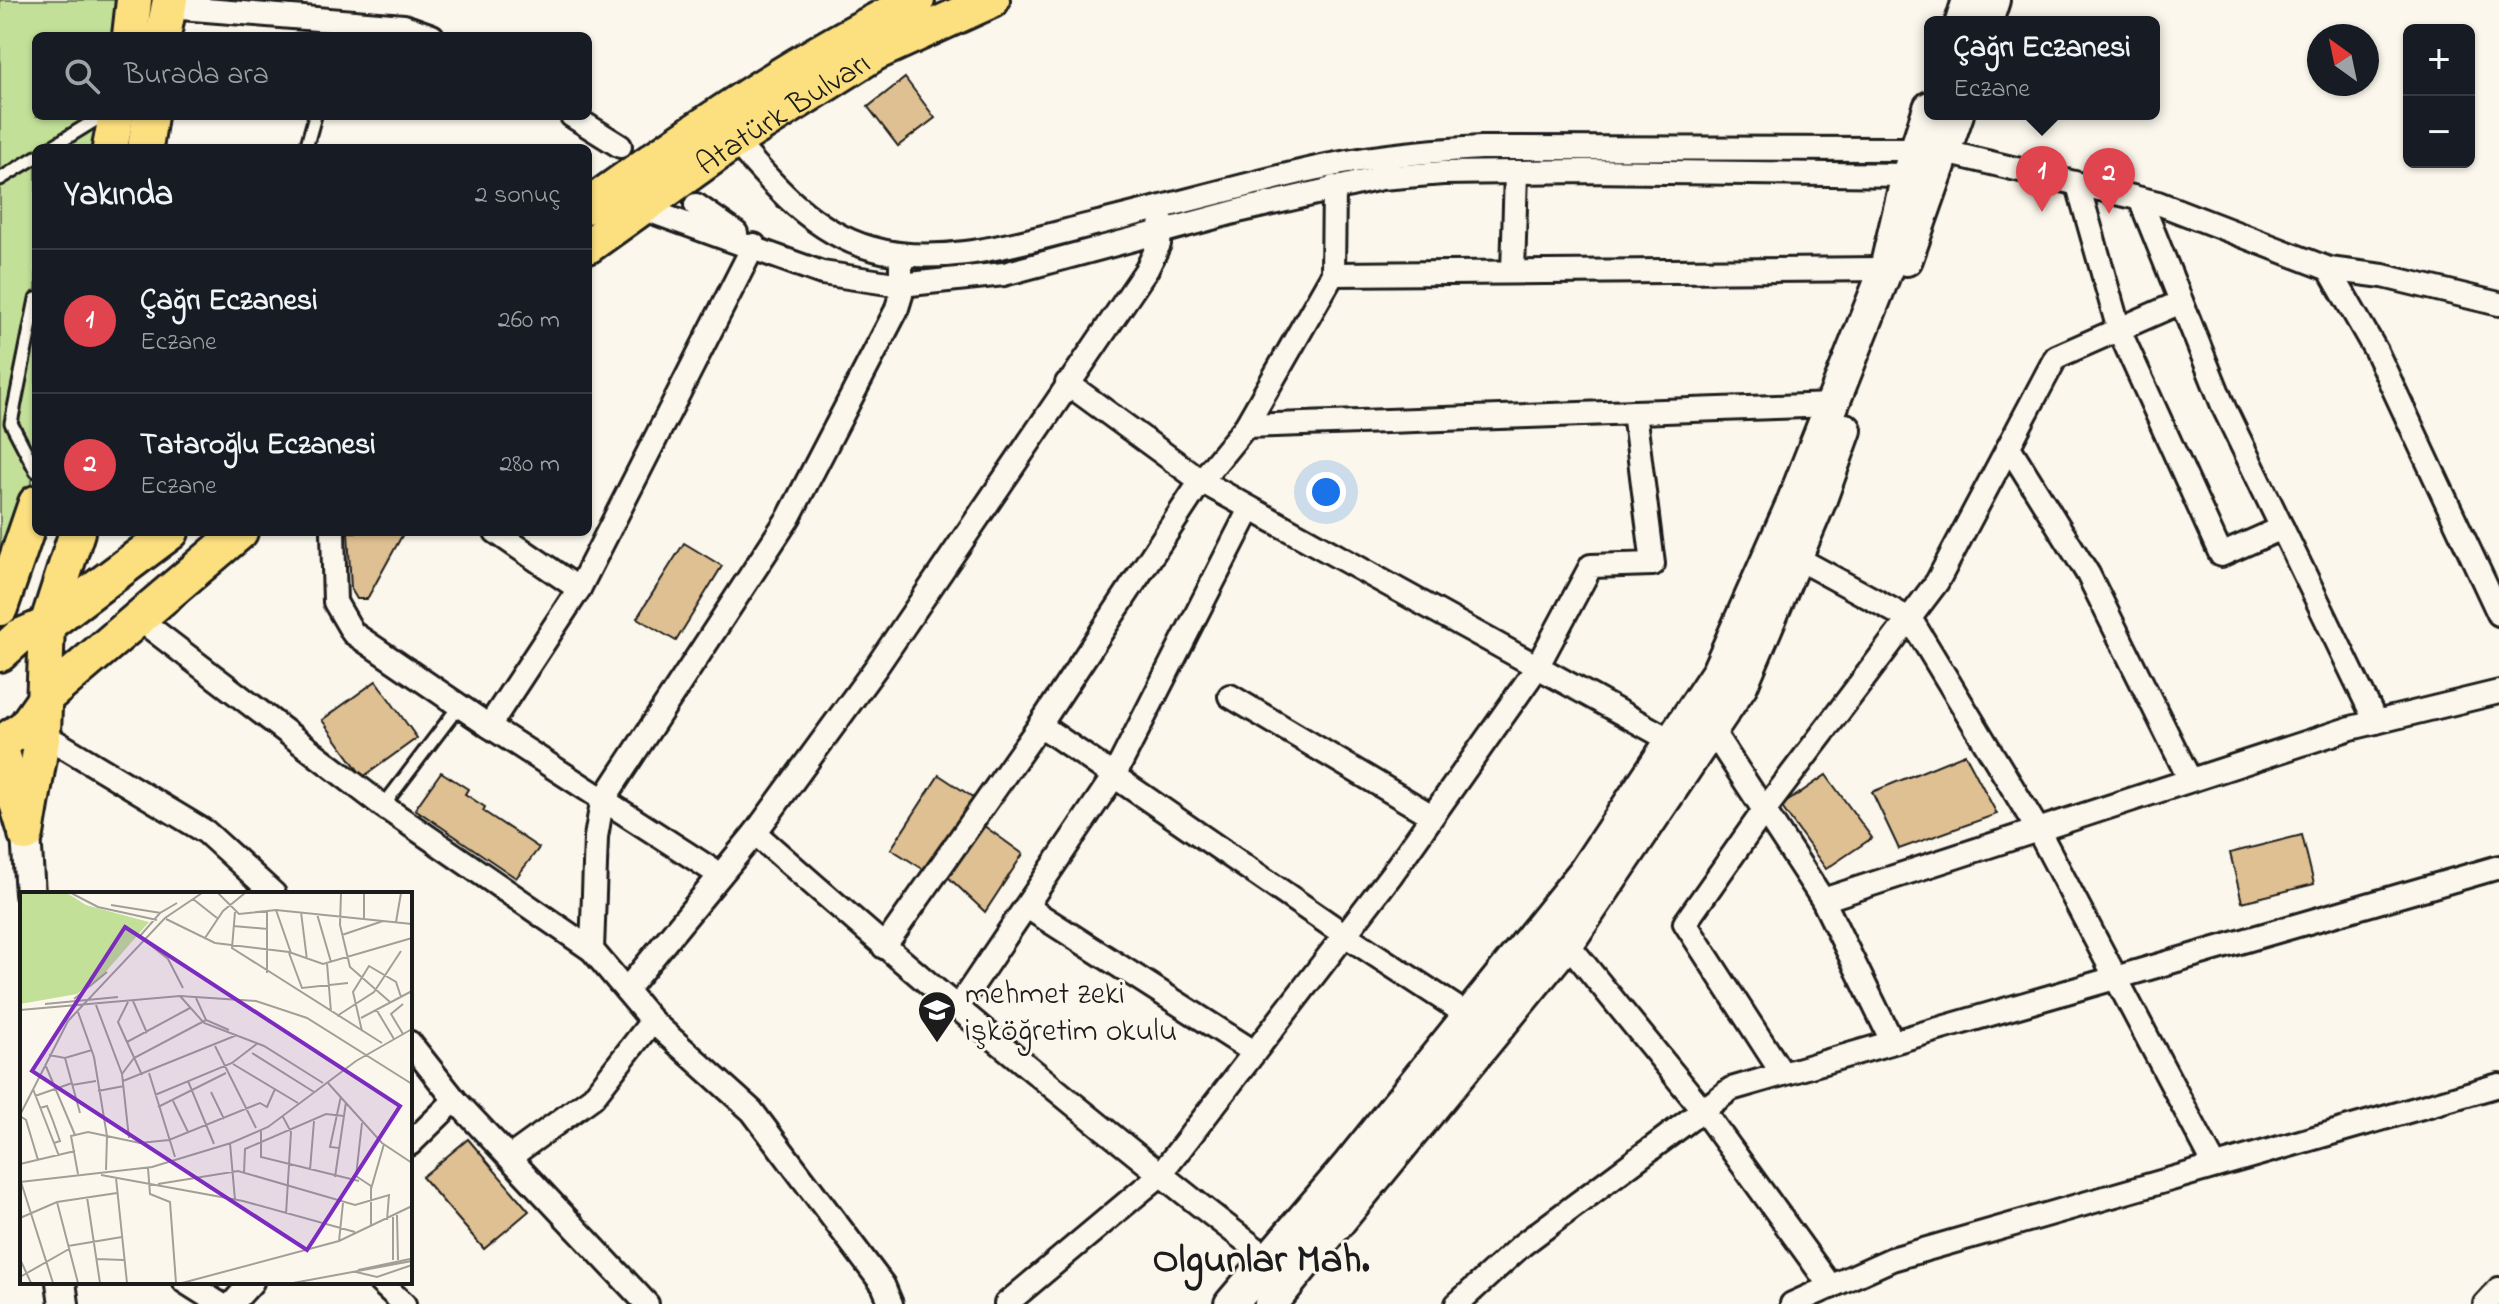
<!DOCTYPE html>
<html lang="tr">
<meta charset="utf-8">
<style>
body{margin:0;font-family:"Indie Flower",sans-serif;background:#242831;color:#f1f3f6}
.controls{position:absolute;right:24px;top:24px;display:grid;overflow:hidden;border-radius:12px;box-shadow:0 2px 6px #0004}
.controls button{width:72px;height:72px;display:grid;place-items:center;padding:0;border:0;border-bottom:2px solid #363941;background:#171b24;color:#f1f3f6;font:40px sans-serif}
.compass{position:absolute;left:2307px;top:24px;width:72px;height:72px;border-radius:50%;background:#171b24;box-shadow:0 2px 6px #0004;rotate:327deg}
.you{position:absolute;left:1326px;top:492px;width:28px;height:28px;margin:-20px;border:6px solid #fff;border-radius:50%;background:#1a73e8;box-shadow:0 0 0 12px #1a73e833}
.badge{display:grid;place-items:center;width:52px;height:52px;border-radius:50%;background:#db2777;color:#fff;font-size:26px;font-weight:700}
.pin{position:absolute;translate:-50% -66px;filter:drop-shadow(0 2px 4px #0008)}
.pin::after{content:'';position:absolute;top:42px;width:28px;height:24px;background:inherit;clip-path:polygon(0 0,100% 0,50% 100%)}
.popup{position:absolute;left:1924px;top:16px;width:236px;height:104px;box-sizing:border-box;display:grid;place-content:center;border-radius:12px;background:#171b24;filter:drop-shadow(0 2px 6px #0005);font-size:26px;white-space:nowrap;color:#9ea1a6}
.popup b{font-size:30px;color:#f1f3f6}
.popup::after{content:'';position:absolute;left:50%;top:100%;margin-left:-16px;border:16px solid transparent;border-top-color:#171b24}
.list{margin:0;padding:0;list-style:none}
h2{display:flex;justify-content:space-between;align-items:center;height:104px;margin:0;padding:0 32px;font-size:34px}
h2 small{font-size:26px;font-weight:400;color:#9ea1a6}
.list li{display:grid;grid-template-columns:52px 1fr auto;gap:24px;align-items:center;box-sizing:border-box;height:144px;padding:0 32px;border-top:2px solid #363941}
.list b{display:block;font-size:30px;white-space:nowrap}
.list p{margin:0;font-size:26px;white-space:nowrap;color:#9ea1a6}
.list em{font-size:26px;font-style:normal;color:#9ea1a6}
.icon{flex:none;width:44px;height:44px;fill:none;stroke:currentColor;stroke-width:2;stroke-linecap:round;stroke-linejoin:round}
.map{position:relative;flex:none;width:2499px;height:1304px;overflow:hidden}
.search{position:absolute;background:#171b24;box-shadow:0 2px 6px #0004;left:32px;top:32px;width:560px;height:88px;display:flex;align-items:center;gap:20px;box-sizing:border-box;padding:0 28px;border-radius:12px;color:#9ea1a6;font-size:30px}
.panel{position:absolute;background:#171b24;box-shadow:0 2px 6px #0004;left:32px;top:144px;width:560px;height:392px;border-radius:12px}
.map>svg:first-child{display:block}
.green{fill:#c2e098;stroke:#6f7e5a;stroke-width:2}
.building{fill:#dfc092;stroke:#1c1c1c;stroke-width:2}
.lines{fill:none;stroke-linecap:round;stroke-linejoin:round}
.service-casing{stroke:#1c1c1c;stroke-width:17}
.minor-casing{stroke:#1c1c1c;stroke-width:28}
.tertiary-casing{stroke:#1c1c1c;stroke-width:34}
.secondary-casing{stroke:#1c1c1c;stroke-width:38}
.primary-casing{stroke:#1c1c1c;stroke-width:40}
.service{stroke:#fbf7ec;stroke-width:11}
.minor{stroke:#fbf7ec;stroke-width:22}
.tertiary{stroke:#fbf7ec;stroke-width:28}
.secondary{stroke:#fbf7ec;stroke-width:32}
.primary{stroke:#fce080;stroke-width:34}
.labels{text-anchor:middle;stroke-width:6;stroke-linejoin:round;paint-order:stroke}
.street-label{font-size:32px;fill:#1c1c1c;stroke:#fbf7ec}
.poi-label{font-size:32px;fill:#1c1c1c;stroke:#fbf7ec;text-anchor:start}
.district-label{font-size:40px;font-weight:bold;fill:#1c1c1c;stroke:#fbf7ec}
.inset-road{fill:none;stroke:#a29f99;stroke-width:2}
.view{fill:#7b2cbf;fill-opacity:0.15;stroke:#7b2cbf;stroke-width:4}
.inset-edge{fill:none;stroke:#1c1c1c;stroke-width:4}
</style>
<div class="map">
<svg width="2499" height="1304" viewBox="0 0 2499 1304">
<rect width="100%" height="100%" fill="#fbf7ec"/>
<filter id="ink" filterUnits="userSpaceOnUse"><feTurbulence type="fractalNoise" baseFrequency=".0125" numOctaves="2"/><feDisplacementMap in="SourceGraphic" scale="16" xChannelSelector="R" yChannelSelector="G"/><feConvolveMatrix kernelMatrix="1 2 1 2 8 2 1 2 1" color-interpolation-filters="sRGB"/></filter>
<g filter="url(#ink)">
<!-- green -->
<path class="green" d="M0,0H122L118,36H36V116H109L105,148H36V465L22,522L0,569Z"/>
<!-- building -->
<g class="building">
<path d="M905,78L935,118L898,146L868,107Z"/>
<path d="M348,532H404L367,599H357L351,589Z"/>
<path d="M684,543L722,566L676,641L637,618Z"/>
<path d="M376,681L417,738L363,777L322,720Z"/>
<path d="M1965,754L1997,814L1899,849L1872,792Z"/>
<path d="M441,772L468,789L465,794L485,807L483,811L539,848L516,878L415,809Z"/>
<path d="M939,775L974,798L926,871L891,849Z"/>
<path d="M1826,775L1872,838L1826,869L1781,806Z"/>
<path d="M980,823L1023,854L985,912L945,874Z"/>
<path d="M2302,835L2314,884L2242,902L2230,853Z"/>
<path d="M468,1139L529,1211L484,1249L422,1177Z"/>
</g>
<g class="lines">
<defs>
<g id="service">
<path d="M50,148L102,116"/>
<path d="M306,148L315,116"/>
<path d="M0,179L36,157"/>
<path d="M36,299L11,423L36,471"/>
<path d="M383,806L459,706"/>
</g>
<g id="minor">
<path d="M168,7L404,26L432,36"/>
<path d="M572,116L620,146"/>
<path d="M735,141C772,184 813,232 870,248C941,269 1021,242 1090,225C1165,207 1239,186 1313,169C1369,156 1424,151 1481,148L1915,149"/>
<path d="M1945,152L2158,203L2329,269L2383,276L2499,304"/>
<path d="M2078,185L2119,330L2221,555L2282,528"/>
<path d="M2140,199L2224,408L2376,722"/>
<path d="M696,205L736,233"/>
<path d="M639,207L822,273L901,285L1004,274L1242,210L1381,178L1443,173L1585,171L1908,175"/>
<path d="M2329,269L2376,351L2499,614"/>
<path d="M1513,272L1516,172"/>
<path d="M1333,274L1886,269"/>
<path d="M1067,383L1201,481L1672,741"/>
<path d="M1246,426L1833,405"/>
<path d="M2009,447L2088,574L2190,780"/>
<path d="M333,532L335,602L353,633L489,726L579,589L754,245"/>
<path d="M496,532L579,589"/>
<path d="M1795,557L1911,620L2038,830L2215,1166"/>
<path d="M139,619L383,806L592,950"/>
<path d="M1230,696L1432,816"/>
<path d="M1040,725L1345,935L1469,1016"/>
<path d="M489,726L720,875"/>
<path d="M1711,729L1823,900L2351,728L2499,692"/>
<path d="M43,734L206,832L274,894"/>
<path d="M755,833C921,980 1092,1123 1269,1259"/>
<path d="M1823,900L1892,1041"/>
<path d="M1027,907L1254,1052"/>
<path d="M1567,943L1703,1110L1831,1287"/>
<path d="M884,947L1040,725L1201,481L1246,426L1333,274L1334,187"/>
<path d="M626,990L755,833L877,666L1147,269L1159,244L1161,219"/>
<path d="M958,1007L1114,776L1250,509"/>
<path d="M410,1043L455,1100L647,1304"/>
<path d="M1782,1073L1685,923L1763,812L1937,582L2056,357L2181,302"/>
<path d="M410,1144L455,1100"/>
<path d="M510,1157L593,1097L652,1021"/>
<path d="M185,1282L220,1304"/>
<path d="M380,1282L404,1304"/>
<path d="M232,1304L252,1282"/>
<path d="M891,1304L883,1285L752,1111L652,1021L592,950L596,837L602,802L789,517L896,311L901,295V255"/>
<path d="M1006,1304L1160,1175L1391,875L1536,669L1591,566L1653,564L1634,412"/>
<path d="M1457,1304L1522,1245L1731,1089L2499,867"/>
<path d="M1792,1304L1892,1259L2499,1085"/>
<path d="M2485,1304L2499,1289"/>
</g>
<g id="tertiary">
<path d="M26,834L30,894"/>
<path d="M61,1282L64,1304"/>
</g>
<g id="secondary">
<path d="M1962,22L1969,0"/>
<path d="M1986,22L1993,0"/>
<path d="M1906,259L1957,114"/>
<path d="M1231,1304L1350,1164L1584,873L1718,672L1791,508L1886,269L1908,175L1930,108"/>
<path d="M1271,1304L1570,939L1741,685L1819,502L1845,430"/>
</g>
<g id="primary">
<path d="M130,36L134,0"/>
<path d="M163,36L170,0"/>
<path d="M110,148L116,116"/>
<path d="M145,148L150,116"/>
<path d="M588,206C692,131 801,56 917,0"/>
<path id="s1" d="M588,246L735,141L875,53L992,0"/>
<path d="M0,608L36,503"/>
<path d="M0,654L19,637L47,625L171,532"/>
<path d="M0,744L25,727L46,697L240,532"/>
<path d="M0,746L24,826"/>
<path d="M26,834L43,734L47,625L77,532"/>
</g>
</defs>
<!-- service casing -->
<use href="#service" class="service-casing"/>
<!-- minor casing -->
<use href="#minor" class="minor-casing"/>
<!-- tertiary casing -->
<use href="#tertiary" class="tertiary-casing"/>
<!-- secondary casing -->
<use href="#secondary" class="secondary-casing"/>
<!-- primary casing -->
<use href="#primary" class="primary-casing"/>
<!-- service -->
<use href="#service" class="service"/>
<!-- minor -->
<use href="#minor" class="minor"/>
<!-- tertiary -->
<use href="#tertiary" class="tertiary"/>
<!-- secondary -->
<use href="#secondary" class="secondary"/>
<!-- primary -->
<use href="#primary" class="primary"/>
</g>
</g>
<!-- icons -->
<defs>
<symbol id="school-pin" viewBox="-11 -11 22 30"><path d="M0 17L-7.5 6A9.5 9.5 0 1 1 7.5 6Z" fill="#1c1c1c" stroke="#fbf7ec"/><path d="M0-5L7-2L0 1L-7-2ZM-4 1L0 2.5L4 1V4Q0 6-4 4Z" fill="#fff"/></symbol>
</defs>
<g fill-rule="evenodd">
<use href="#school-pin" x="915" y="988" width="44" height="60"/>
</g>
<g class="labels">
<!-- street labels -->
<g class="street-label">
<text dy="11" stroke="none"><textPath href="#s1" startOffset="236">Atatürk Bulvarı</textPath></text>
</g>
<!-- poi labels -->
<g class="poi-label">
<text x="965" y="1003">mehmet zeki<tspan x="965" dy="37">işköğretim okulu</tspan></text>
</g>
<!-- district labels -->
<g class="district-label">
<text x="1261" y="1271">Olgunlar Mah.</text>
</g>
</g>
<!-- overview -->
<g transform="translate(20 892)">
<rect width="392" height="392" fill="#fbf7ec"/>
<path d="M0,1H47L66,13L129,30L83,83L57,102L0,112Z" fill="#c2e098"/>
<path class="inset-road" d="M51,1L78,15L137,28M198,1L219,22L256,18L392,32M321,1L320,33L330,75L370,110M173,7L197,26M91,13L141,21M256,18L271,61M215,20L212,56L362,151M281,20L287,68M297,22L311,70M344,26V1M146,27L195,51L269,60L303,72L392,46M376,30L381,1M213,34L248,37M322,43L363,29M120,44L140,21L157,11M185,46L203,19L225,1M124,48L148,67L163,96M269,61L282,96L328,91M307,71L311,120M247,81V18M160,104L184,131L244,154L303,191M176,106L186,128L209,138M54,107L87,80M113,109L127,141M108,110L98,130L107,150L170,116M25,112L98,105M383,112L371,122L383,142M76,113L102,182M356,117L374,147M0,118L160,104L236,109L287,126L392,192M58,120L74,165L87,244L86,278M317,124L354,100L381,59M341,126L392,99M48,129L145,26L182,1M342,139L333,100L349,74L376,90L381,105M107,150L122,183M195,154L236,236M232,161L294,200M29,163L45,166L72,158M45,166L60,221M25,172L55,243M213,172L278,211M129,181L155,265M103,189L217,143M168,189L194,252M308,191L362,251L392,271M52,193L76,189M13,197L39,264M78,199L104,194M191,200L204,227M135,203L212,171L238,151M15,204L52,191M153,209L168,240M138,215L206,181M20,216L27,214L33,229L40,249L34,251M0,223L48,129M0,224L6,228L18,268M263,225L271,240L266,322M342,231L336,284L351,294V335M241,239V265L339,289M109,246L102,182L114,166L186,128M210,251L215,308M319,256L310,255L321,204M0,272L55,259M128,276L130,302L150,310L156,391M290,278L294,229M224,281L225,257L306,222L324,224M58,282L51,244L68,240L120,251L149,248L240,211L247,215L255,197M81,283L223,309L335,340M315,285L326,210M96,286L107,391M0,290L132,275L211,251L248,235L336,169L392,137M1,290L33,391M138,292L218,279L335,313L369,303L367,328M351,297L364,252M67,305L80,391M37,310L58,391M377,323L378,368M0,326L37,310L97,301M319,349L323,311M48,354L102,345M0,367L11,391M76,367L104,368M373,368V325M338,378L390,367M336,380L357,385L392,373M0,385L49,357M162,391L319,349L392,314M273,391L392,369"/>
<path class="view" d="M105,35L380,214L287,358L12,179Z"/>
<rect width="392" height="392" class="inset-edge"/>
</g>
</svg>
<div class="controls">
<button>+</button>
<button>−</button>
</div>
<svg class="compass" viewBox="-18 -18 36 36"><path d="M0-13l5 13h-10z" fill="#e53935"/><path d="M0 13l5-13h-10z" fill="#9ea1a6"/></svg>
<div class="you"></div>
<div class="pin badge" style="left:2042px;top:212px;background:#e0444e">1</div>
<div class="popup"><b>Çağrı Eczanesi</b>Eczane</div>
<div class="pin badge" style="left:2109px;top:214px;background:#e0444e">2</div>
<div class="search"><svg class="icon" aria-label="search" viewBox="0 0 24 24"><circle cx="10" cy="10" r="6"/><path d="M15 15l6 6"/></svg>Burada ara</div>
<section class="panel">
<h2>Yakında<small>2 sonuç</small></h2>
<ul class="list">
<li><span class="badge" style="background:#e0444e">1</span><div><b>Çağrı Eczanesi</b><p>Eczane</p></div><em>260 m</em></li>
<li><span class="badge" style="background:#e0444e">2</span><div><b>Tataroğlu Eczanesi</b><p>Eczane</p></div><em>280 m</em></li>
</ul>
</section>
</div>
